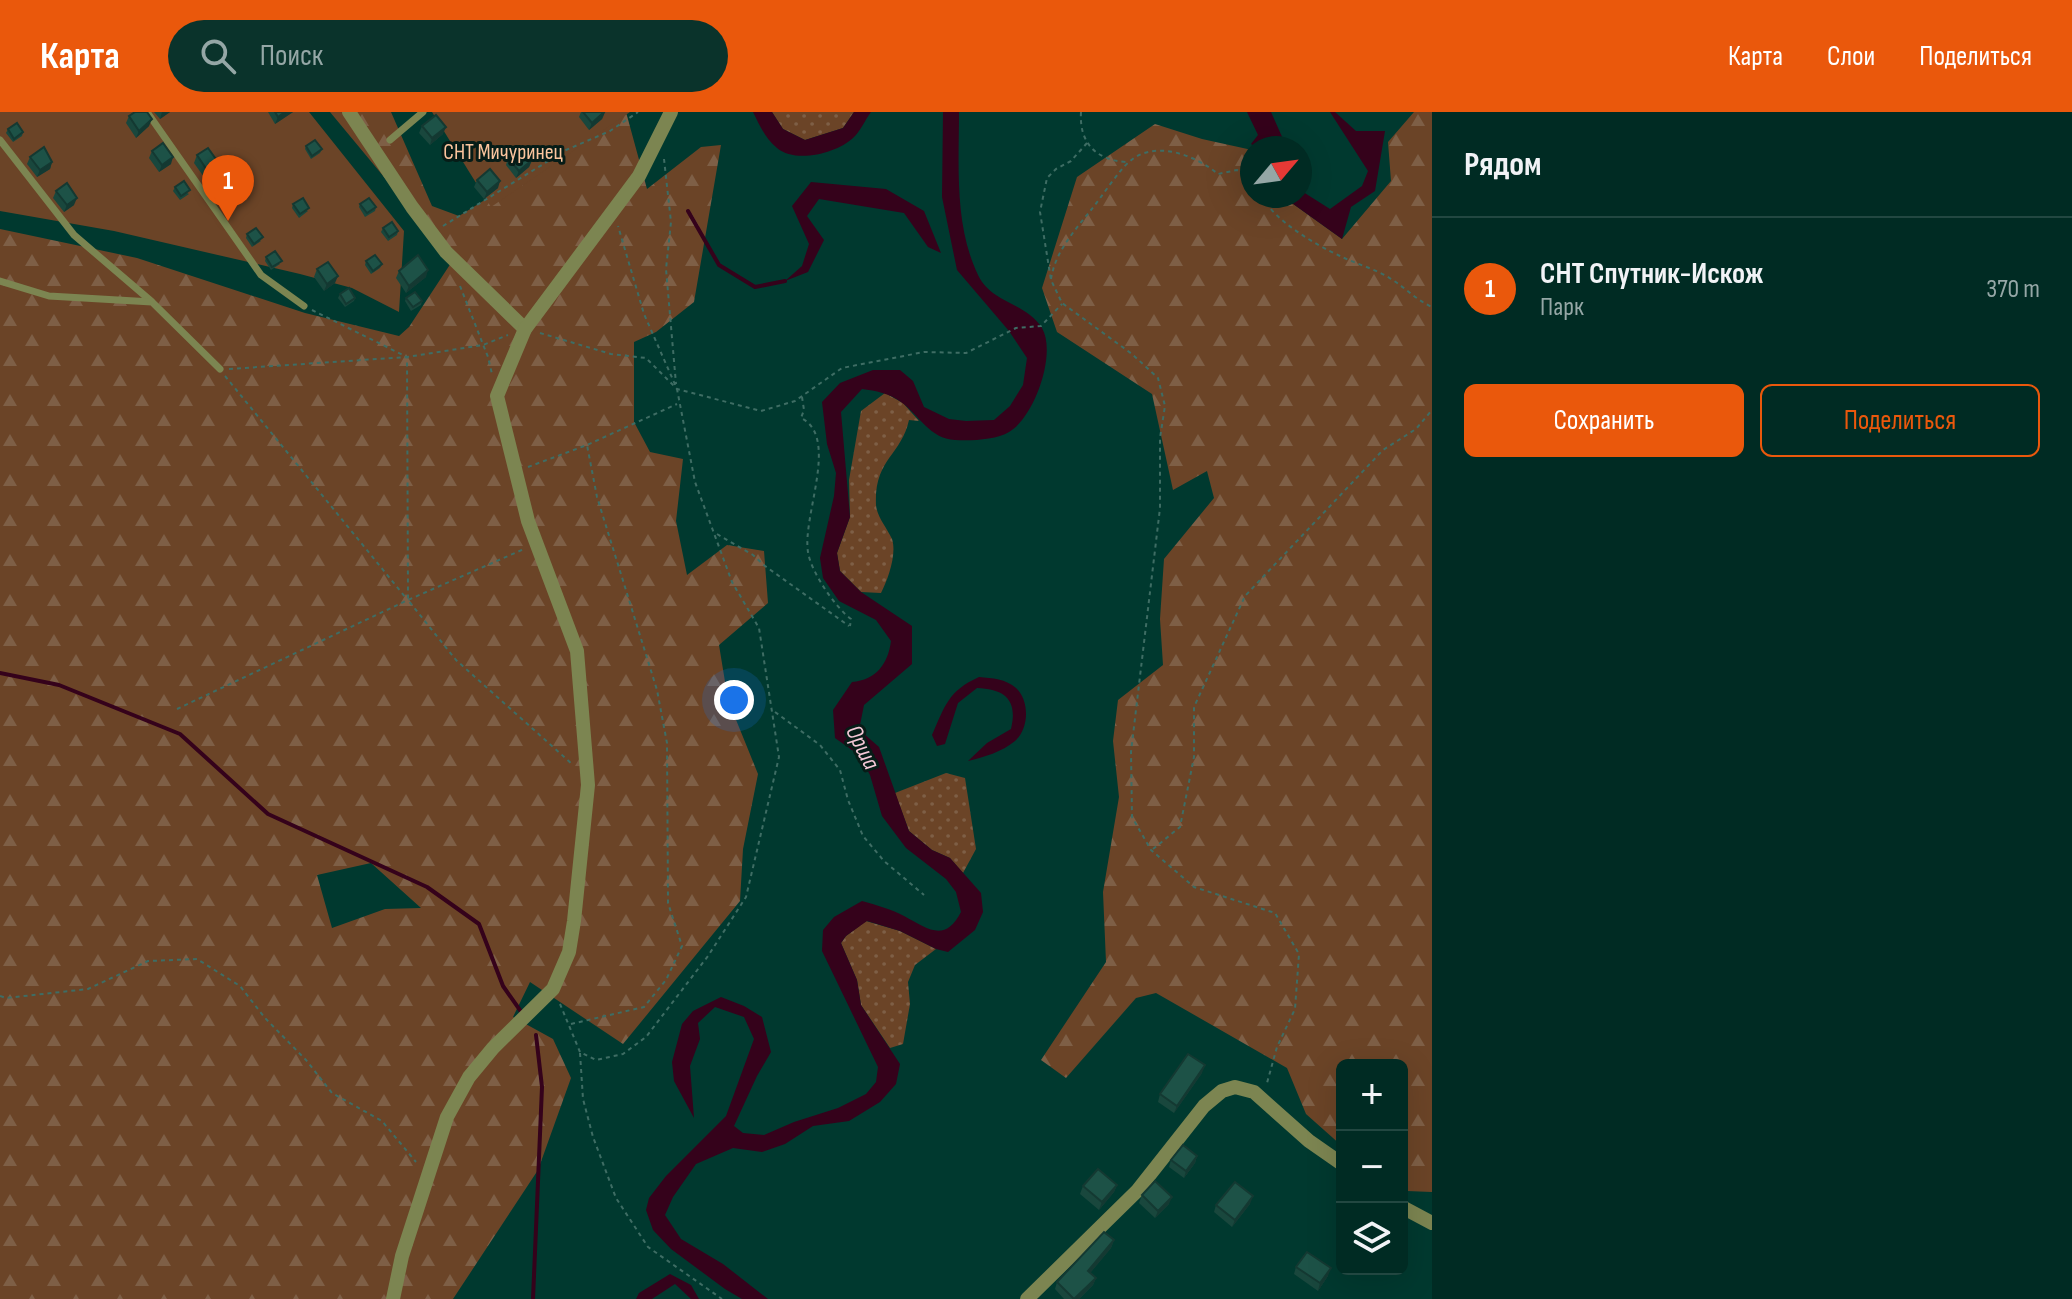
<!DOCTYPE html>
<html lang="ru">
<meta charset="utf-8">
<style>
body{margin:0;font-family:"Sofia Sans Condensed",sans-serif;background:#0a332b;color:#f1f3f6}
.controls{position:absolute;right:24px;bottom:24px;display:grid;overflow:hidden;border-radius:12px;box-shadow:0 8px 32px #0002}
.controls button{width:72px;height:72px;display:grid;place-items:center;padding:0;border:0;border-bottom:2px solid #224741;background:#002b23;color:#f1f3f6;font:40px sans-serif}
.compass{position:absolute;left:1240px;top:24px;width:72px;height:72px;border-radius:50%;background:#002b23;box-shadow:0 8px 32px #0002;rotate:61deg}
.you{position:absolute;left:734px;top:588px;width:28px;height:28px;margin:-20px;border:6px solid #fff;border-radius:50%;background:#1a73e8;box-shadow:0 0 0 12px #1a73e833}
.badge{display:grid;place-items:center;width:52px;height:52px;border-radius:50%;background:#ea580c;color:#fff;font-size:26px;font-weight:700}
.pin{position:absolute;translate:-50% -66px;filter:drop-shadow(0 2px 4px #0008)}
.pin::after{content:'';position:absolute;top:42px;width:28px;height:24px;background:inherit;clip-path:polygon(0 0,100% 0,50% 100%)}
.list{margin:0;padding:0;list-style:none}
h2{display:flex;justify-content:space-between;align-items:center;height:104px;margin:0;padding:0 32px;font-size:34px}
h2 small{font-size:26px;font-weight:400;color:#95a7a6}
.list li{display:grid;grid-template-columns:52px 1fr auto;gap:24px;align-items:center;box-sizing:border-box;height:144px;padding:0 32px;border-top:2px solid #224741}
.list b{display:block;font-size:30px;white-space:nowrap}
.list p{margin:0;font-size:26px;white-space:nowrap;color:#95a7a6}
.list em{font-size:26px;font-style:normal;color:#95a7a6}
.actions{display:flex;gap:16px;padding:24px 32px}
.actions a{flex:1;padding:18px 0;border:2px solid #ea580c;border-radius:12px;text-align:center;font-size:28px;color:#ea580c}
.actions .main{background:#ea580c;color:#fff}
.icon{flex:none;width:44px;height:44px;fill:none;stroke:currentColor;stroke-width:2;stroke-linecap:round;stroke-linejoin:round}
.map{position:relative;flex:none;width:1432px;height:1187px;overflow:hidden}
header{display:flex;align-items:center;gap:48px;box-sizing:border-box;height:112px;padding:0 40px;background:#ea580c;color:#fff}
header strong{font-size:38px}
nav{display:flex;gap:44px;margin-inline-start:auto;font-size:28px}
.search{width:560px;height:72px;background:#0a332b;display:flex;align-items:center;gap:20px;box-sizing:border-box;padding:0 28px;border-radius:44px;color:#95a7a6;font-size:30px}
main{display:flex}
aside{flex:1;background:#002b23}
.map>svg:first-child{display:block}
.grass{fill:url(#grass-dots)}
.forest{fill:url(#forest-firs);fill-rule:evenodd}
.garden{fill:#6b4427}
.water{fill:#35021b}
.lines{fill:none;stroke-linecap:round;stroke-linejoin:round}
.stream{stroke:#35021b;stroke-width:4}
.path{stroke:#3e6d64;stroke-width:2;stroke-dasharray:4 4;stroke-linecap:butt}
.service{stroke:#7c8551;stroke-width:7}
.minor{stroke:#7c8551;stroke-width:14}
.wall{fill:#19473d}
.shaded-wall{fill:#143932}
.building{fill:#1d5247;stroke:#143932;stroke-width:2}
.labels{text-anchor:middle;stroke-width:6;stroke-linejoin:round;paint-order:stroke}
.park-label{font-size:22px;fill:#fcc59e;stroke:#061c17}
.water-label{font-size:24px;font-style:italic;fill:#f5c8d7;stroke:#061c17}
</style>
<header>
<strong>Карта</strong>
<div class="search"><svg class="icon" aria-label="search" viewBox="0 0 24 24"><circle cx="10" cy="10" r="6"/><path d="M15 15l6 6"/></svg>Поиск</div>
<nav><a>Карта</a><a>Слои</a><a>Поделиться</a></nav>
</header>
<main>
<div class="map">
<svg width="1432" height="1187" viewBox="0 0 1432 1187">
<defs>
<pattern id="grass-dots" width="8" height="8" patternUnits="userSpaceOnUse" patternTransform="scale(2)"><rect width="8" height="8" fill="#6b4427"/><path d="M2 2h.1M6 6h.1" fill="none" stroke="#7e5f46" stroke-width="1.8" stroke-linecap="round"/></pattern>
<pattern id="forest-firs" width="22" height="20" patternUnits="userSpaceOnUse" patternTransform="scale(2)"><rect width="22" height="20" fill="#6b4427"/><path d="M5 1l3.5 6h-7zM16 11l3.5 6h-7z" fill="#7e5f46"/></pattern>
</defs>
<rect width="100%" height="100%" fill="#00392f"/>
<!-- grass -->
<g class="grass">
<path d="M772,0H854L843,16L805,28L783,17Z"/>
<path d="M885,281L903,291L919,309L909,308C901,344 874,347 876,393C877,405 887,416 892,427C897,442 888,467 881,481L861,480L840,459L837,441L850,405L849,368L861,299Z"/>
<path d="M946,661L965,666L976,737L963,761L950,746L932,738L909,719L895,681Z"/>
<path d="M866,809L900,819L936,837L915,853L908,870L910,892L903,932L890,936L861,893L857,868L841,831L846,824Z"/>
</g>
<!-- forest -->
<g class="forest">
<path d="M330,0H391L432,94L459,104L626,0L647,77L701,35L721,33L694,190L656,220L634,230V310L650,340L683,347L676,409L687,463L727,433L764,439L768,491L719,533L728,588L758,662L743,737L740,789L623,932L530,870L513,905L553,927L571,966L538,1058L453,1187H0V117L137,146L305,201L399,224L409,215L453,148ZM371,751L421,796L385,797L332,816L317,763Z"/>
<path d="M1414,0H1432V1080L1407,1079L1402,1076V953H1342V1034L1306,1002L1287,956L1156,881L1136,886L1066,966L1041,948L1106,850L1103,780L1119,685L1113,629L1118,588L1163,553L1160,507L1164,447L1214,386L1207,359L1173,378L1152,282L1057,220L1042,176L1077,65L1155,12L1202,27L1252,38V84H1282L1342,127L1391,69L1388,30Z"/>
</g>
<!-- garden -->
<g class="garden">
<path d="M0,0H309L404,119L399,200L352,176L300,162L114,119L0,99Z"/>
<path d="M432,0H630L491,95Z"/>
</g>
<!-- water -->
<g class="water">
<path d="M753,0H772L783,17L805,28L843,16L854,0H871C865,8 860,20 853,26C837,41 796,52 777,36C765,26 760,14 753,0Z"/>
<path d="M943,0H959C959,53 954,113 978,163C992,192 1026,190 1042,216C1057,242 1034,306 1009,320C996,328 970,329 955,328C930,327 919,303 901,290C889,281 876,279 862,277L841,300L850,405L837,441L840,459L861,480L912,514V552L864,593L860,613L863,621L879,635L909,719L932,738L950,746L981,781L983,800L975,818L948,840L936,837L900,819L867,809L846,824L841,831L857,868L861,893L900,952L896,972L880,990L849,1009L813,1014L785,1032L762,1040L733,1036L696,1052L673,1085L665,1103L681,1127L723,1152L768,1187H742L725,1177L671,1137L653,1118L646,1098L649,1086L666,1064L726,1004L754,927L744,905L715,895L698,911L700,927L690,954L694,1006L674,969L672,950L682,912L693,899L721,885L744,894L762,905L771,940L757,964L734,1014L743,1021L764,1023L794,1010L838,996L866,982L876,970L878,955L822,839L823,818L834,805L862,789C876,793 891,797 904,804C928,817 945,831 961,800L956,780L946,767L906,736L882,704L870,663L859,643L835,626L833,598L852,570C876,568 888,552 891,529L876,508L839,489L823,466L820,446L834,384L836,361L827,332L822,290L840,271L873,258H900L913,269L924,295L949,307L966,309L994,308L1010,294L1023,273L1027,246L1009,219L957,158L942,85Z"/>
<path d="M1247,0H1271L1287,36H1257L1251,32L1258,23Z"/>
<path d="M1330,0H1335L1356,19H1385L1375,79L1351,95L1342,127L1282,84H1300V78L1330,97L1362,74L1368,59Z"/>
<path d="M811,70L886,77L924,99L941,141L928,135L904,101L819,87L807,104L824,128L808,160L785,169L802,154L809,132L792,94Z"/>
<path d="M979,565C992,566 1006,567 1016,576C1030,589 1029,617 1015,629C1002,640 984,645 968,649L987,631L1011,617C1018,588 1005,577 977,576L958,591L945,632L937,634L932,623C945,594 948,579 979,565Z"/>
<path d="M670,1162L691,1173L699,1187H691L675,1172L652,1187H636L639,1181Z"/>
</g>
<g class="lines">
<!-- stream -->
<g class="stream">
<path d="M688,99L719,153L755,175L785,169"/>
<path d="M0,561L59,573L180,622L268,702L427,775L479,812L503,874L522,901"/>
<path d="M533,1187L542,975L536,923"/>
</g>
<!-- path -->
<g class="path">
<path d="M1081,0C1079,31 1096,48 1126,50"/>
<path d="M1087,31L1071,49L1056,57L1047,66L1040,100L1051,168L1062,191L1132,242L1158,266L1165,294L1160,326V396L1131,640L1132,705L1151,738L1194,775L1275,801L1299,842L1295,897L1277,935L1267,971"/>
<path d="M664,47L671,110L666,157L676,272"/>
<path d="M1262,84C1273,108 1316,133 1340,144C1356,152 1376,157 1391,167C1406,176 1416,188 1432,195"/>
<path d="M443,114L566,38L610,19L638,0"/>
<path d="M1051,167C1055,140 1075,118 1091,98C1101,86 1119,58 1129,50C1154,27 1195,43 1218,62L1237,58L1252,66"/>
<path d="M460,174L488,245L492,262"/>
<path d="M312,198L407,245L483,233L508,223"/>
<path d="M540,221L611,242L646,246L677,277L761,299L795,289L842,256L924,240L966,241L1016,216L1041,214L1062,192"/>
<path d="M229,257L407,245L408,488L456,548L572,652"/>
<path d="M225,264L406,486"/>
<path d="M802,285L804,298L801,306C840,325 802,404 808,440C811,460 835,495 851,507L850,514"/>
<path d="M528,355L587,333L677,292"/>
<path d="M717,422L753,443L765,454L849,514"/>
<path d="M177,597L408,488L524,437"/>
<path d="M775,600L820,633L840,658L848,688L863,724L884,749L924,783"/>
<path d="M1153,737L1180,715L1194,645V595L1245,484L1383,338L1416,317L1432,298"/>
<path d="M0,884L6,886L88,877L148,849L197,847L240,874L265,906L306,948L332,981L382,1009L416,1050"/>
<path d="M560,892L580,940L596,948L623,942L646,925L708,844L746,785L779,645L759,516L732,470L695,370L677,277L644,202L618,114"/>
<path d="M571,912L644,895L666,868L682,834L668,791L667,631L657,578L597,385L587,333"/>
<path d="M580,941L583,987L593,1025L616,1086L648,1135L722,1187"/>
</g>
<!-- service -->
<g class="service">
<path d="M147,0L261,163L304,194"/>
<path d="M0,28L74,123L151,189"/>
<path d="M390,28L423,0"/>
<path d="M0,169L49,184L152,190L220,257"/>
</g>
<!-- minor -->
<g class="minor">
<path d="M349,0L412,95L446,140L525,217"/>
<path d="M1402,1095L1432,1111"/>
<path d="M393,1187L402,1144L447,1005L469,965L493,936L553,877L569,840L574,809L588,673L577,539L528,409L497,284L525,217L639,64L671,0"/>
<path d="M1027,1187L1137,1079L1204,994L1222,979L1235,975L1254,980L1309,1029L1342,1052"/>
</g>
</g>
<!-- wall -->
<g class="wall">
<path d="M154,0H170L160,7Z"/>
<path d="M268,0H293L275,12Z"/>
<path d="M581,0H605L602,7L589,18L579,5Z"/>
<path d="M129,4L149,14L136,26L126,11Z"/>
<path d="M422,14L443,22L430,33L419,21Z"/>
<path d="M8,17L23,20L22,24L13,30L6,21Z"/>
<path d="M306,34L322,37L320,41L311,47L305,37Z"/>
<path d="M152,39L171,52L159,60L149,46Z"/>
<path d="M197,43L215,57L204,65L194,51Z"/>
<path d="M30,45L52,50L50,57L37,65L27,52Z"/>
<path d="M508,46L532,48L529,55L516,66L506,53Z"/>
<path d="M477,68L498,76L484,87L474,75Z"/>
<path d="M175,75L189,82L180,88L173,79Z"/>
<path d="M56,79L74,93L64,100L53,86Z"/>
<path d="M218,80L232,87L223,93L216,84Z"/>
<path d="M293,92L308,99L299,106L292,96Z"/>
<path d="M360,92L376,95L375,99L365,105L359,95Z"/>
<path d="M383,116L398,119L397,123L388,129L381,120Z"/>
<path d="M247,122L261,129L252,135L246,126Z"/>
<path d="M266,145L280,152L271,158L265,149Z"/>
<path d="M366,149L382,152L380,156L371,162L365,153Z"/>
<path d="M317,157L335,171L324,179L314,165Z"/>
<path d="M399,159L426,165L406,181L396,166Z"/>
<path d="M340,182L355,186L354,189L345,195L338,186Z"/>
<path d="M406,186L422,189L421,193L411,199L405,189Z"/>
<path d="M1202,961L1174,1001L1158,990L1160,982Z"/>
<path d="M1197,1044L1195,1051L1184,1066L1169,1055L1171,1048Z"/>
<path d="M1117,1073L1114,1080L1099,1098L1080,1082L1083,1074Z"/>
<path d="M1142,1083L1169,1092L1155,1106L1139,1091Z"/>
<path d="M1250,1092L1232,1115L1214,1100L1216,1093Z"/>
<path d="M1114,1128L1111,1136L1090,1161L1096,1166L1093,1173L1079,1187H1064L1055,1177L1057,1170Z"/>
<path d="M1296,1155L1328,1164L1318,1179L1294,1162Z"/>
</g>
<!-- shaded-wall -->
<g class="shaded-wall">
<path d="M162,0H170L160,7Z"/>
<path d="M285,0H293L275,12L278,5Z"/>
<path d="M605,0L602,7L589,18L592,11Z"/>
<path d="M152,7L149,14L136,26L139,19Z"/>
<path d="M446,15L443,22L430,33L432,26Z"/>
<path d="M173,45L171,52L159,60L162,53Z"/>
<path d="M532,48L529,55L516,66L519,59Z"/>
<path d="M52,50L50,57L37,65L40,58Z"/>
<path d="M218,50L215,57L204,65L207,58Z"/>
<path d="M500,69L498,76L484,87L487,80Z"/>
<path d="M77,86L74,93L64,100L67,93Z"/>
<path d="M428,158L426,165L406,181L409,174Z"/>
<path d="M338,164L335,171L324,179L327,172Z"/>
<path d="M1205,953L1202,961L1174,1001L1177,994Z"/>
<path d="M1197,1044L1195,1051L1184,1066L1186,1059Z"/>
<path d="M1117,1073L1114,1080L1099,1098L1102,1090Z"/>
<path d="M1253,1084L1250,1092L1232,1115L1235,1108Z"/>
<path d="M1172,1085L1169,1092L1155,1106L1158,1099Z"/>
<path d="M1114,1128L1111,1136L1086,1166L1088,1159Z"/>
<path d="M1331,1156L1328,1164L1318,1179L1320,1171Z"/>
<path d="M1096,1166L1093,1173L1079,1187H1075Z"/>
</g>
<!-- building -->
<g class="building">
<path d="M135,0H147L152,7L139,19L129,4Z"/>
<path d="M275,0H285L278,5Z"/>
<path d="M583,0H604L592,11Z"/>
<path d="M436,3L446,15L432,26L422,14Z"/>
<path d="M17,11L23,20L14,27L8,17Z"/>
<path d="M315,28L322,37L312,44L306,34Z"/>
<path d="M163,31L173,45L162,53L152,39Z"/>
<path d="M44,35L52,50L40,58L30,45Z"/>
<path d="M522,35L532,48L519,59L508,46Z"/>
<path d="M208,36L218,50L207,58L197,43Z"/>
<path d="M490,57L500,69L487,80L477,68Z"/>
<path d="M184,69L190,78L181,84L175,75Z"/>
<path d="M67,71L77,86L67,93L56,79Z"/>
<path d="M227,74L233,83L224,90L218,80Z"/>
<path d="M303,86L309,96L300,102L293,92Z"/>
<path d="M369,86L376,95L367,101L360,92Z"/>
<path d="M392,110L398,119L389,125L383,116Z"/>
<path d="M256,116L263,125L254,132L247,122Z"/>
<path d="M275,139L282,149L272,155L266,145Z"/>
<path d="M375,143L382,152L373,159L366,149Z"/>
<path d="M418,143L428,158L409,174L399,159Z"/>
<path d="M328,150L338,164L327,172L317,157Z"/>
<path d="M349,176L355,186L346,192L340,182Z"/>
<path d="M415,180L422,189L413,195L406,186Z"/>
<path d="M1188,942L1205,953L1177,994L1160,982Z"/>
<path d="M1183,1033L1197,1044L1186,1059L1171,1048Z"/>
<path d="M1098,1057L1117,1073L1102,1090L1083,1074Z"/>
<path d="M1155,1069L1172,1085L1158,1099L1142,1083Z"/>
<path d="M1235,1070L1253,1084L1235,1108L1216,1093Z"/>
<path d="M1104,1120L1114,1128L1088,1159L1096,1166L1074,1187L1057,1170Z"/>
<path d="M1307,1140L1331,1156L1320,1171L1296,1155Z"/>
</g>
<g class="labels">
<!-- park labels -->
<g class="park-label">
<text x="503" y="47">СНТ Мичуринец</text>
</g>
<!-- water labels -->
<g class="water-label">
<text transform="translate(863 635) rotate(63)" y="8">Орша</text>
</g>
</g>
</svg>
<div class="controls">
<button>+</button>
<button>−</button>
<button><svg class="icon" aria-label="layers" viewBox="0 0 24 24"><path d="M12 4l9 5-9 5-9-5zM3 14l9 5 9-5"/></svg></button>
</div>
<svg class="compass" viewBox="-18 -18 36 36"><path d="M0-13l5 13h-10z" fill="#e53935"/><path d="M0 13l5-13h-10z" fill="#95a7a6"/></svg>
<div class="you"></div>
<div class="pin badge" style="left:228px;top:109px">1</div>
</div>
<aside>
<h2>Рядом<small></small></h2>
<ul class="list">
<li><span class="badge">1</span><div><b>СНТ Спутник-Искож</b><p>Парк</p></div><em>370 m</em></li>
</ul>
<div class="actions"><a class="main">Сохранить</a><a>Поделиться</a></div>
</aside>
</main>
